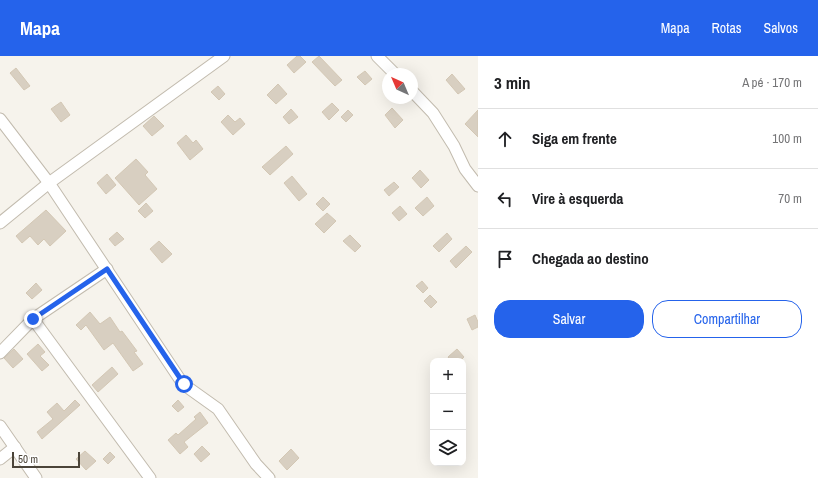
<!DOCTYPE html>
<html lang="pt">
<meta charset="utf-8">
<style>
body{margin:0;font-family:"Archivo Narrow",sans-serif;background:#f6f6f6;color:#202124}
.controls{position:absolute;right:12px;bottom:12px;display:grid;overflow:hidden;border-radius:8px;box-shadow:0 4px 16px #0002}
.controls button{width:36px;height:36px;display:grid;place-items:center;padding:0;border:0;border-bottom:1px solid #e0e0e0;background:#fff;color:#202124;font:20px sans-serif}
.compass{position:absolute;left:382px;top:12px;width:36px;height:36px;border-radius:50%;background:#fff;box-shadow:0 4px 16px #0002;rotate:316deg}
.scale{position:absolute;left:12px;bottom:10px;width:68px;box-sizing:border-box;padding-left:4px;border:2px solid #4b4439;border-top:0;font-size:11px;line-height:14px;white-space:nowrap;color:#4b4439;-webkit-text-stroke:3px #fff;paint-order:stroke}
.stop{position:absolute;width:12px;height:12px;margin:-9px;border:3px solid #2563eb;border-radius:50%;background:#fff}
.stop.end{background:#2563eb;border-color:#fff;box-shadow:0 1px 4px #0008}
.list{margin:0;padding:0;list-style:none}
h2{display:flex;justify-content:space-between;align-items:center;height:52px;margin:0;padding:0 16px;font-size:17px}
h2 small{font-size:13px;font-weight:400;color:#757577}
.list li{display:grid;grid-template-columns:26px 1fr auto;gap:12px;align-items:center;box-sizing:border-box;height:60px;padding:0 16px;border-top:1px solid #e0e0e0}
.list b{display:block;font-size:15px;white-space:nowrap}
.list em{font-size:13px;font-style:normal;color:#757577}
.actions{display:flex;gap:8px;padding:12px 16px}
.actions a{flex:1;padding:9px 0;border:1px solid #2563eb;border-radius:16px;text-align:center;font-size:14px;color:#2563eb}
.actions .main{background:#2563eb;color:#fff}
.icon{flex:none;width:22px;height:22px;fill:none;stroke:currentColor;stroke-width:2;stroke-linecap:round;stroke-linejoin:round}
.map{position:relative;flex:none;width:478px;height:422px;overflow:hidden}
header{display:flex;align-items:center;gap:24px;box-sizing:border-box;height:56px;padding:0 20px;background:#2563eb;color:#fff}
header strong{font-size:19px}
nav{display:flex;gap:22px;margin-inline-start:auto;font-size:14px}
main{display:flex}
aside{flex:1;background:#fff}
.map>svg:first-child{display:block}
.building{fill:#d8cfc1;stroke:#d3c7b4}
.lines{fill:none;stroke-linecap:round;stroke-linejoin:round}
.minor-casing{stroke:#c2bbae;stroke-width:13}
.minor{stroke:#fff;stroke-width:11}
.route{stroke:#2563eb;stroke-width:5}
</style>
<header>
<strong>Mapa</strong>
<nav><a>Mapa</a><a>Rotas</a><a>Salvos</a></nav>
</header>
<main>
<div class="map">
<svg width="478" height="422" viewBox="0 0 478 422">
<rect width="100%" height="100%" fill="#f6f3ec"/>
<!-- building -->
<g class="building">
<path d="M297,0H300L306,6L294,17L287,9Z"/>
<path d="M319,0L342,24L335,30L312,6Z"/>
<path d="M16,12L30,30L24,34L10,17Z"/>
<path d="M365,15L372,23L365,29L357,21Z"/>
<path d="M452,18L465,33L458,38L446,24Z"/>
<path d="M278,28L287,38L276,48L267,39Z"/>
<path d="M218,30L225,38L219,44L211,36Z"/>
<path d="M61,46L70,59L61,66L51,53Z"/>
<path d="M332,47L339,54L329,64L322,56Z"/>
<path d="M392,52L403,64L395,72L385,59Z"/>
<path d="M291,53L298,61L289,68L283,61Z"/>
<path d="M348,54L353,59L346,66L341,61Z"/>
<path d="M478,54V81L465,68Z"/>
<path d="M228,59L235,66L240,62L245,68L233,79L221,66Z"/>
<path d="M154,60L164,70L152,80L143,70Z"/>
<path d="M186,79L193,87L196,84L203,93L190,104L177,87Z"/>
<path d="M286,90L293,98L270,119L262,111Z"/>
<path d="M136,103L148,116L145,119L157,133L139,149L115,122Z"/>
<path d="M420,114L429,124L421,132L412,122Z"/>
<path d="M107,118L116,129L106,138L97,127Z"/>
<path d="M292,120L307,138L299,145L284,127Z"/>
<path d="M394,126L399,131L389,140L384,134Z"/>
<path d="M323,141L330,148L323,155L316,148Z"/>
<path d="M427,141L434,150L423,160L415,152Z"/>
<path d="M146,147L153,155L145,162L138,155Z"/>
<path d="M400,150L407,158L399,165L392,157Z"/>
<path d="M46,154L66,175L50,190L44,183L38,189L30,180L22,187L16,180Z"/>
<path d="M327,157L336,165L324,177L315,168Z"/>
<path d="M117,176L124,183L115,190L109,183Z"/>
<path d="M447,177L452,183L439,196L433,190Z"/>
<path d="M350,179L361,190L355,196L343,185Z"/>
<path d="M159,185L172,198L162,207L150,193Z"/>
<path d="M466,190L472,196L456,212L450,205Z"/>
<path d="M422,225L428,232L423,237L416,230Z"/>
<path d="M36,227L42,234L32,243L26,237Z"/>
<path d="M430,239L437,246L431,252L424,245Z"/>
<path d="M90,256L100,268L110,261L120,276L122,275L137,295L134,296L143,308L133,315L113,287L104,294L86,269L81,274L76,269Z"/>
<path d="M475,259L478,266V271L472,274L467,263Z"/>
<path d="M38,288L45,296L40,300L49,309L42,315L27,298Z"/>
<path d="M14,293L23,303L13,312L4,302Z"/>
<path d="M457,293L464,301L460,305H451L448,301Z"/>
<path d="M112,311L118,318L98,336L92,329Z"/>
<path d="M75,344L80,349L42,383L37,376L53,363L47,356L57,347L64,355Z"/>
<path d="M178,344L184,351L178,356L172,350Z"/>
<path d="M200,356L208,367L184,386L188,391L180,398L168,384L176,377L178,379L196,363L194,361Z"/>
<path d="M202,390L210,398L201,406L194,398Z"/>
<path d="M291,393L299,402L287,414L279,405Z"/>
<path d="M85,395L96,405L86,414L76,403Z"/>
<path d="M110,396L115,401L108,408L103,403Z"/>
</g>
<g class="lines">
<defs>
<g id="minor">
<path d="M377,0L395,18"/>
<path d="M412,35L433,57L454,90L465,113L478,130"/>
<path d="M0,63L49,127L183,328L218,353L256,408L269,422"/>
<path d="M0,167L49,127L224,0"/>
<path d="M33,263L150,422"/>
<path d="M0,297L33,263L107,213"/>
<path d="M0,370L36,422"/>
<path d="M0,403L15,391"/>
</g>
</defs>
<!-- minor casing -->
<use href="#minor" class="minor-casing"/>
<!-- minor -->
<use href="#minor" class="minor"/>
</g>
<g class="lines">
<!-- route -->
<path class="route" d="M33,263L107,213L184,328"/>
</g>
</svg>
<div class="controls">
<button>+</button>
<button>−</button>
<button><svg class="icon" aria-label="layers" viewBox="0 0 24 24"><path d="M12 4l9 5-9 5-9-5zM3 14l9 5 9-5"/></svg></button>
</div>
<svg class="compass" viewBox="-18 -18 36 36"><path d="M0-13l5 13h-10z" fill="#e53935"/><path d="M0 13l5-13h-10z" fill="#757577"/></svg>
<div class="scale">50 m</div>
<div class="stop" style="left:184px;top:328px"></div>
<div class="stop end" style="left:33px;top:263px"></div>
</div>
<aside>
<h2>3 min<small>A pé · 170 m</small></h2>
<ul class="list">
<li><svg class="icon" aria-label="ahead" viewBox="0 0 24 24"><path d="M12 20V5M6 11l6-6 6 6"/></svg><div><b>Siga em frente</b></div><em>100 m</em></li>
<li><svg class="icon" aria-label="left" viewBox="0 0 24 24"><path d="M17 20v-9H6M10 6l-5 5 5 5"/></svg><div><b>Vire à esquerda</b></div><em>70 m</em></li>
<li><svg class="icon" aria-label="arrive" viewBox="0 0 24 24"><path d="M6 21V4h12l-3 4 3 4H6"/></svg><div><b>Chegada ao destino</b></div></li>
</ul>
<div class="actions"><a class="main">Salvar</a><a>Compartilhar</a></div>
</aside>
</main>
